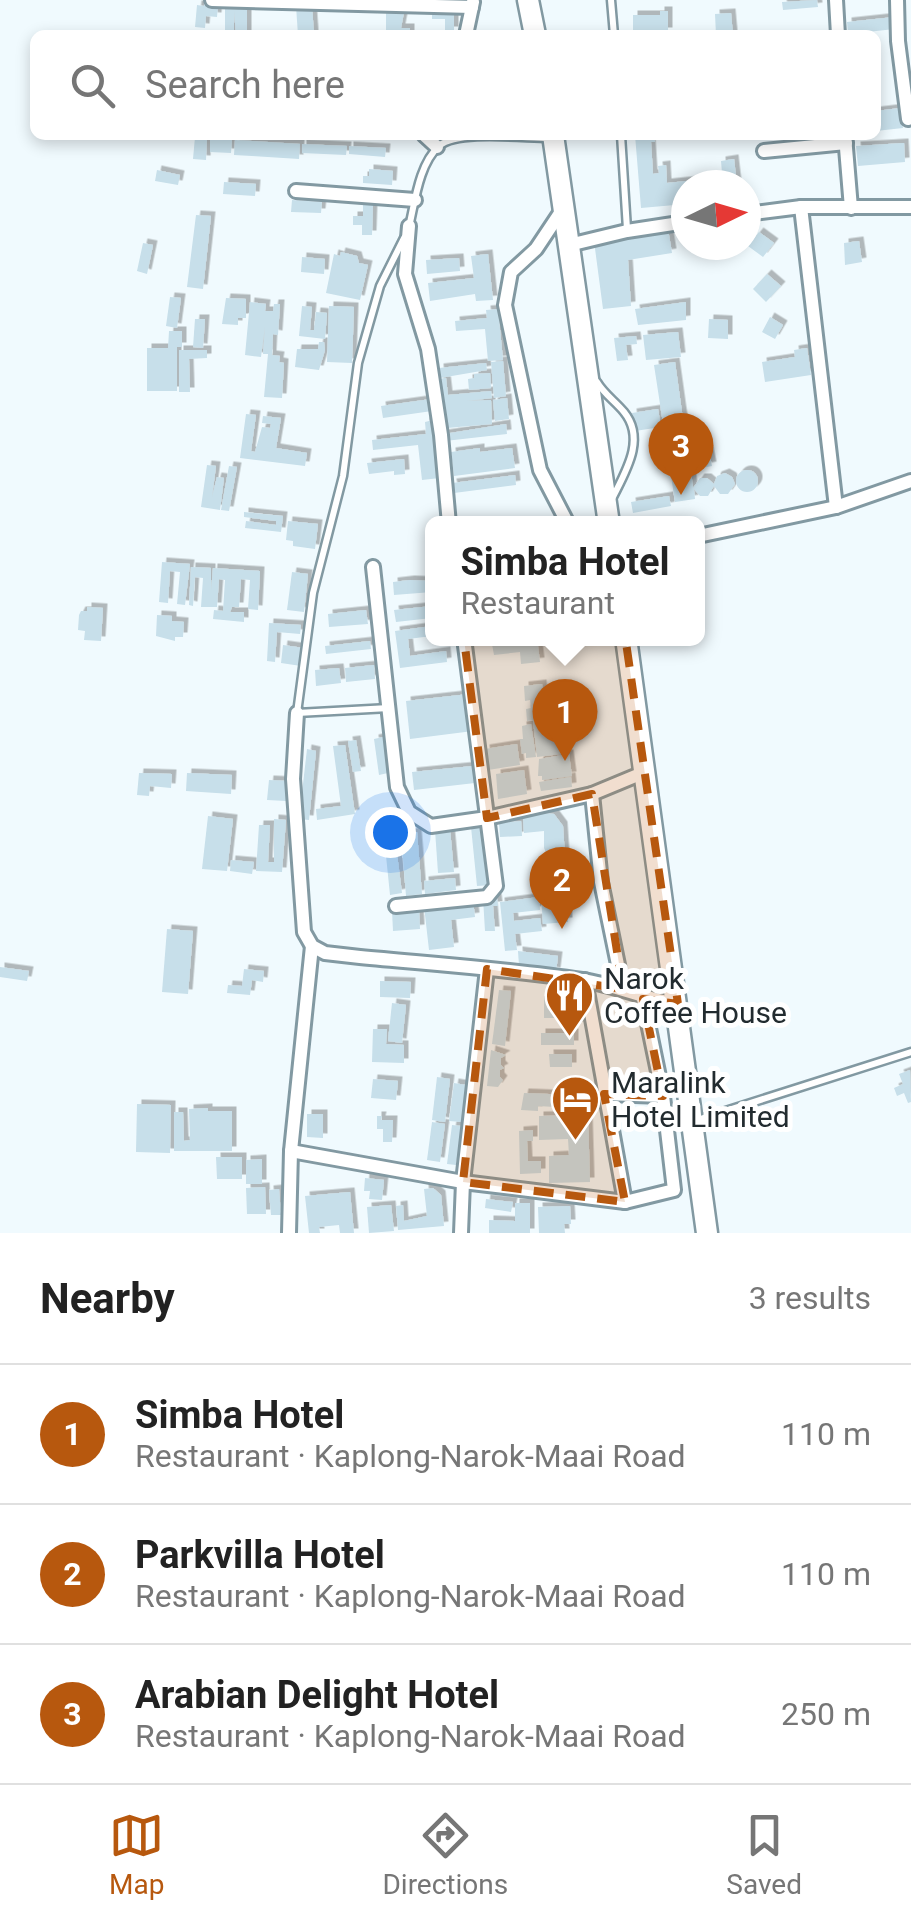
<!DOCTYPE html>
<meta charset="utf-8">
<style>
body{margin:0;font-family:Roboto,sans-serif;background:#f2f2f2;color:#222}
.compass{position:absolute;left:671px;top:170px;width:90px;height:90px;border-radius:50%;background:#fff;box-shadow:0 5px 15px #0003;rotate:85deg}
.you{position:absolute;left:390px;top:832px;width:35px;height:35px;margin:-25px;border:8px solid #fff;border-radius:50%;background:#1a73e8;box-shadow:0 0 0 15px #1a73e833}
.badge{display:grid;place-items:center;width:65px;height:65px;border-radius:50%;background:#b7580e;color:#fff;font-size:32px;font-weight:700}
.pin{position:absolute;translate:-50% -82px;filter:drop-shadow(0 2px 5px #0008)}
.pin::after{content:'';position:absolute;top:52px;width:35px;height:30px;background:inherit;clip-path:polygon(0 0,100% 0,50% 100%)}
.popup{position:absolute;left:425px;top:516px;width:280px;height:130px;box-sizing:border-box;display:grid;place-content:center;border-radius:15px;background:#fff;filter:drop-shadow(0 2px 8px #0005);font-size:32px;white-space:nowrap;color:#767676}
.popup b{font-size:38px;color:#222}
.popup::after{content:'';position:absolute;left:50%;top:100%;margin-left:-20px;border:20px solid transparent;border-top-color:#fff}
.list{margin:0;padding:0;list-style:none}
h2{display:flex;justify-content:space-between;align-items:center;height:130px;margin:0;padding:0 40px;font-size:42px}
h2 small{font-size:32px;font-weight:400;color:#767676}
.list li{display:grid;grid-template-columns:65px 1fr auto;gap:30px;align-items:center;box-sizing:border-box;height:140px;padding:0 40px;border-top:2px solid #e0e0e0}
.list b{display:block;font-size:38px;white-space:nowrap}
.list p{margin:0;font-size:32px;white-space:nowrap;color:#767676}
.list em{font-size:32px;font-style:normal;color:#767676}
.icon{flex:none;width:55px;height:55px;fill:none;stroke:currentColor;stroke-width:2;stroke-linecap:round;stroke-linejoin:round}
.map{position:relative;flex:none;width:911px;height:1233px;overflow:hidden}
.search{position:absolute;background:#fff;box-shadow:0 5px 15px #0003;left:30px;right:30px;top:30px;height:110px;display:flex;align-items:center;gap:25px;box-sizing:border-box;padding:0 35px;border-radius:15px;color:#767676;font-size:38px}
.sheet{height:550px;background:#fff}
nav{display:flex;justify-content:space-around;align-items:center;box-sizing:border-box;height:140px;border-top:2px solid #e0e0e0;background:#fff;font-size:28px;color:#767676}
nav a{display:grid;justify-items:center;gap:5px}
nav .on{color:#b7580e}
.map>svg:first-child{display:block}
.building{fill:#c7dfea;filter:url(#shadow)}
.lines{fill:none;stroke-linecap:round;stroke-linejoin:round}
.service-casing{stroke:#8299a2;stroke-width:11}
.minor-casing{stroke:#8299a2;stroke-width:18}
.trunk-casing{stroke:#8299a2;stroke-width:25}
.service{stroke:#fff;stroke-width:6}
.minor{stroke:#fff;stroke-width:12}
.trunk{stroke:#fff;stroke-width:20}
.marked{fill:#b7580e;fill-opacity:0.2;stroke:#b7580e;stroke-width:8;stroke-dasharray:20 12;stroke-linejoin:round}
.labels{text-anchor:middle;stroke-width:10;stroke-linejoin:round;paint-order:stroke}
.poi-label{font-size:30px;fill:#222b2f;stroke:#fff;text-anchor:start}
</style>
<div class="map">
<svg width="911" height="1233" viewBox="0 0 911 1233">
<defs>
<filter id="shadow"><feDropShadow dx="4.5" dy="-4.5" stdDeviation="0" flood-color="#0004"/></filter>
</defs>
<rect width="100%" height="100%" fill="#f0fafe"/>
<!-- building -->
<g class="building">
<path d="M817,0L818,7L783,10L782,2Z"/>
<path d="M204,3L218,5L217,17L206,16L205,28L195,27L197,5L204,6Z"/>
<path d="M312,5L314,35H298L296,6Z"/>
<path d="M225,7H247V35H236L234,11V35H225Z"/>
<path d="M386,7H405L401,28H410V35H386Z"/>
<path d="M660,11H668V32H633V15H660Z"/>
<path d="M432,12L454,13V31H445V19H432Z"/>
<path d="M731,13L733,35H716L715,14Z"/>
<path d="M894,17L895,29L848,34L847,22Z"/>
<path d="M900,108L903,128L876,131V111Z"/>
<path d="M635,135H654L655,142H651L653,174L659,173L658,166L666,165L667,183L696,180V185H686V204L641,208Z"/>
<path d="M195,137L207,138L206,160L193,159Z"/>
<path d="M210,138L232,139L231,153L210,152Z"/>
<path d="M235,140L300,144L299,159L234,155Z"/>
<path d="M904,143L905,162L858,166L856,146Z"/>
<path d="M302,144L347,146L346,155L302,153Z"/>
<path d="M349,146L386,148L385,157L349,154Z"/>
<path d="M734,159L737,185H723L721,161Z"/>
<path d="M369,169L393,171L392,185L363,183V176H369Z"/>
<path d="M157,170L180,175L178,185L155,181Z"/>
<path d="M224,182L256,184L255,196L223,194Z"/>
<path d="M292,200L322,202L321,213L291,212Z"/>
<path d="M363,204L373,205L372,235H362V225H353V216H363Z"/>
<path d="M196,215L211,216L203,289L187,287Z"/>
<path d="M668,229L672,253L628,260L631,306L603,309L594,241Z"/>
<path d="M759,232L774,243L763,257L748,246Z"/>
<path d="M859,241L862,262L845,265L844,243Z"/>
<path d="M143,243L153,245L147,274L137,271Z"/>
<path d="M341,252L357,256L359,263L368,265L360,300L326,293L334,254L340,256Z"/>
<path d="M488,254L493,300L476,301L475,294L430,301L428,283L474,278L471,256Z"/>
<path d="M302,257L325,259L324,274L301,272Z"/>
<path d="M459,258L460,271L427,274L426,260Z"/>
<path d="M767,274L781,286L766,302L753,289Z"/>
<path d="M170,297L181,298L177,328L166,326Z"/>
<path d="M226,298L246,299V318H238V325L222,324Z"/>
<path d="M250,302L266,304L265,311H273L274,304H280L278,335L273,334L272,355L280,356L279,362L284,363L282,398L264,397L268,354H263L265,326L261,357L245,355Z"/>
<path d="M686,302V320L638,325L635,309Z"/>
<path d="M302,306L312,307L310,330H314L316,312L327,313L325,339L299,336Z"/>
<path d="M329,306L354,307L352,363L327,362Z"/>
<path d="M498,309L503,360L488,361L485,329L456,331L455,321L487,318L486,310Z"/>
<path d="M770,317L783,325L775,339L762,332Z"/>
<path d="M195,319H205L203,348L193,347Z"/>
<path d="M709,319L728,320V339L708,338Z"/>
<path d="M169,331H182V347H177V391H147V348H168Z"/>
<path d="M678,332L681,357L646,360L643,335Z"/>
<path d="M636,336L637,344L626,345L628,360L617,361L614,338Z"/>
<path d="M319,342H324L325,350L319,370L295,367L297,349H318Z"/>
<path d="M807,348L811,375L765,382L762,362L795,357L794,350Z"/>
<path d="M179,350H207V358L189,359L190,392H179Z"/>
<path d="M503,361L506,396L494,398L491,362Z"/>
<path d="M675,362L688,455L709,451L712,466L691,470L693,488L700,478H707L714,484L717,476L725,473L732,477L735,484L728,494H720L714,486L708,496H700L694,489L695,499L675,502L654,365Z"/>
<path d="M486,363L487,370L440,378L439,368Z"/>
<path d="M490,373L491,388L469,390L468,379L474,378V374Z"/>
<path d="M446,378L448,395L491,391L492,398L467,401L491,400L492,424L447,428L438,379Z"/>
<path d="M507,398L509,419L495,421L493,400Z"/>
<path d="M431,399L432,411L383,418L381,406Z"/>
<path d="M658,409L661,427L635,431L632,413Z"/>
<path d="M246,414L256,415L251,451L255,452L262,427L270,428L271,424L262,423L263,416L281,418L276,448L307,453L305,466L240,458Z"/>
<path d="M433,420L440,478L422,480L418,445L373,450L372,440L426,434L425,422Z"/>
<path d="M506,424L507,434L445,441L444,434Z"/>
<path d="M480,448V452L512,448L515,468L454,476L451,452Z"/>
<path d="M404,459L405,474L394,475V471L369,474L367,463Z"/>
<path d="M207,465L216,466L212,497L217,477L224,478L220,510L201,507Z"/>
<path d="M229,466L237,467L229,511L221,510Z"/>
<circle cx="747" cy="481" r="11"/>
<path d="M515,475L516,485L454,493L452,483Z"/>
<path d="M669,496L671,506L633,513L631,502Z"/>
<path d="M244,512L283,516L281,532L245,528L246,521L276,525V521L244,517Z"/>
<path d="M288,521L318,524L315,549L293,546V541L286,540Z"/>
<path d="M162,562L190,564L185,605L177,604L180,572L170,571L168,603L159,602Z"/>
<path d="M191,567L211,568V590L213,568L260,571L258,610L248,609L250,580L241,579L239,607H232L230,612H244V622L213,619L214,610L223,611L225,580L219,579L217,607H201L203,578L195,577L193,606L189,605Z"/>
<path d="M292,572L308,574L304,612L287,610Z"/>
<path d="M410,580L432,581V592L394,595L393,582Z"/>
<path d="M432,606V618L396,622L394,610Z"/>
<path d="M87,607L103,608L101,641L84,640L85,631L78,630L79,615L81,611H87Z"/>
<path d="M366,610L368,624L329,627L328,614Z"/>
<path d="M157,615L172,616V621L184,622L183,637H175V641L156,636Z"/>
<path d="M269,623L301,625L300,634L277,632L275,662L267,661Z"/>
<path d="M432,626V636L408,639L410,656L446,651L447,662L400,668L395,631Z"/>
<path d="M525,638H537L540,662L521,664L520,652L494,655L492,644Z"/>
<path d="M370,641L371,649L326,654L325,646Z"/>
<path d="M283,645L304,648L301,666L281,663Z"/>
<path d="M374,665L375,679L346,682L345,668Z"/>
<path d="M339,668L341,683L316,686L315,670Z"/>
<path d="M542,684L546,719L557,718L559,729L563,728L565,744L560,745L561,754L537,757L533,720L527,721L526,709L531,708L530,700L525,701L524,686Z"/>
<path d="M469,694L473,731L410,739L406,701Z"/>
<path d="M531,724L536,757L526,758V753L522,754L520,739H523L522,726Z"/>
<path d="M383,737L388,773L379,775L374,739Z"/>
<path d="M356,740L361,771L353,772L348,741Z"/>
<path d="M517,744L520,765L488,770L485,749Z"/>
<path d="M345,745L355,814L317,820L316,809L341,806L333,746Z"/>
<path d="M307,749L316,751L309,820L299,819Z"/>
<path d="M569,754L572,776L542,780V776H538L539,759Z"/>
<path d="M473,766L475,783L414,790L412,772Z"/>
<path d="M524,770L527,794L498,799L496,774Z"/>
<path d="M139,773L172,774L171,788L150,786L149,796L137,795Z"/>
<path d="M187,773L232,775L231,794L186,791Z"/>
<path d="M571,777L572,787L541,791L539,782Z"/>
<path d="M269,780L288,781L286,801L267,800Z"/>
<path d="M540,813L554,814L563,826L565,856L548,857L544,848V831L524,833L523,819Z"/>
<path d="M208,816L233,819L227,871L202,869Z"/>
<path d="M274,819L286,820L282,872L256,871L259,825H270L268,862H274Z"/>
<path d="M521,821L522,836L500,837L499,823Z"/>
<path d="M485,826L491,885L477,886L471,827Z"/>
<path d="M450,829L454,872L438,873L435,830Z"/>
<path d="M417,832L422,894L406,896L402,846H396L402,893L390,895L384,836Z"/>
<path d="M231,860L254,862L252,874L230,871Z"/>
<path d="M455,878L456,890L425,894L424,881Z"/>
<path d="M566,893L568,922L543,924L541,895Z"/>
<path d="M539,897L540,910L513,913L514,921L540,918L542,931L515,934L517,950L505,951L500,902Z"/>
<path d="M483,898H497L498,906H493L495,931H485Z"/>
<path d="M473,900L475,917L451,920L454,947L429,950L424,906Z"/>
<path d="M419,909L420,929L393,931L392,911Z"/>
<path d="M167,929L193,931L188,994L162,992Z"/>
<path d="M518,951L558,956L556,972L519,966Z"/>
<path d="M0,967L29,971L27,981L0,977Z"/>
<path d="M244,969L264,971L263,982L252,980L250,995L227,993L228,985L242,986Z"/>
<path d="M380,981L411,982L410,998L380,997Z"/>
<path d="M499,990L511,991L505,1046L492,1044Z"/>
<path d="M544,996H571L579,1004V1026H569V1018H544Z"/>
<path d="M392,1003L406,1005L402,1043L388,1041Z"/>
<path d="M373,1029H387L386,1044L404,1045V1063L372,1062Z"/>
<rect x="541" y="1033" width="33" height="12"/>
<path d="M491,1050L506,1055L501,1058V1065L504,1068L500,1070V1077L503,1080L498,1087L487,1086Z"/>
<path d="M549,1054H572V1067H550Z"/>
<path d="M910,1070L911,1102L908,1103L904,1093L897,1096L894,1088L903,1084L899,1074Z"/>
<path d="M437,1077L450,1079L445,1122L432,1120Z"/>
<path d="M373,1079L398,1081L396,1100L371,1098Z"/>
<path d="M454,1083L466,1085L462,1122L449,1121Z"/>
<path d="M524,1093L573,1095L572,1108L538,1106V1111L521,1110Z"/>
<path d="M137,1104L171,1105L170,1153L136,1152Z"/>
<path d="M208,1108V1111H232V1151H174V1112H183L184,1141L190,1140L189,1109Z"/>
<path d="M307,1114H323V1138L307,1137Z"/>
<path d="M588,1115L590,1182L549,1183V1156L569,1155L568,1139L539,1140V1116Z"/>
<path d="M377,1116H382L381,1120H393L392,1142H383V1129H377Z"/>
<path d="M432,1122L445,1124L440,1162L427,1160Z"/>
<path d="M452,1125L461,1126L456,1165L447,1164Z"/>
<path d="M533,1130V1141H527L528,1161H541V1173L520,1174L519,1131Z"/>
<path d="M216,1157H242V1179H217Z"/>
<path d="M262,1159V1184H246V1160Z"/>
<path d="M365,1178L384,1180L382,1200L369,1199L370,1191H364Z"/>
<path d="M265,1187L266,1214H247L246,1188Z"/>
<path d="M433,1188L441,1195L444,1226L398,1230L396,1206L403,1205L404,1221L427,1216L424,1189Z"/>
<path d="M279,1189L281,1215H271L269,1190Z"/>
<path d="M350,1192L354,1233H340L339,1225L319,1227L320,1233H309L305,1196Z"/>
<path d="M486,1199L513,1202L511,1212L485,1208Z"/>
<path d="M515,1203H530V1233H489V1220L515,1221Z"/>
<path d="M391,1205L394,1231L369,1233L367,1207Z"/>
<path d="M570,1206L571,1224H564L565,1233H539L538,1207Z"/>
</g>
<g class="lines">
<defs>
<g id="service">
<path d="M611,0L614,35"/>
<path d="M621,135L627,229"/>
<path d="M409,227C415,202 419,164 439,146C457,130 523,138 548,138"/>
<path d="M597,382C604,394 615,401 624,412C647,440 624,474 611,501"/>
<path d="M389,708L297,713L313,593L343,476L358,363L380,286L404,238"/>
<path d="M694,1121L911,1052"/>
</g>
<g id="minor">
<path d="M212,0L472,7"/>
<path d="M836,0L838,35"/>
<path d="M897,0L898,41L908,119"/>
<path d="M466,35L473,2"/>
<path d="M424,135L437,147"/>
<path d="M845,136L851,208"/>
<path d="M764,151L846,143"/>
<path d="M296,191L415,200"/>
<path d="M564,207L536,249L511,272L505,305L540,470L568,524"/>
<path d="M801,207L836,507"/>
<path d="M746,214L801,207H911"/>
<path d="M409,226L405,274L428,349L441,435L449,524"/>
<path d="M569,245L627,231L686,222"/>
<path d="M698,536L836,507L911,481"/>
<path d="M373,567L397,787L409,812L431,826L487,818L592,794L645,772"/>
<path d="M297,713L293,779L304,932L312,946L325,953L360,957C434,964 508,969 582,980C616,985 644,999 678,1004"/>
<path d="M592,794L601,882L623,989"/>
<path d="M396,906L487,897L496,886L464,638"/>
<path d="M585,980L625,1202"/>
<path d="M605,1094L663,1096"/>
<path d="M291,1151L463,1182L625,1202L674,1190L663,1096L643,999"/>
<path d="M289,1233L291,1151L312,946"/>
<path d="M461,1233L463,1182L487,969"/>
</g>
<g id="trunk">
<path d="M528,0L535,35"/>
<path d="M553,135L609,524"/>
<path d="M626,638L707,1233"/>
</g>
</defs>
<!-- service casing -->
<use href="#service" class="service-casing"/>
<!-- minor casing -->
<use href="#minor" class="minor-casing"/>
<!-- trunk casing -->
<use href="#trunk" class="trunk-casing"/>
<!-- service -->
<use href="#service" class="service"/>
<!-- minor -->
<use href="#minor" class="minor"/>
<!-- trunk -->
<use href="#trunk" class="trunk"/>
</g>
<!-- marked area -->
<path class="marked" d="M529,529L575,562L613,552L678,1004L643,999L663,1096L604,1094L625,1202L463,1182L487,969L623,989L592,794L487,818L451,538Z"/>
<!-- icons -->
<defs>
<symbol id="restaurant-pin" viewBox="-11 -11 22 30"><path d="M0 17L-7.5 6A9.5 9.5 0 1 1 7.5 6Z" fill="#b7580e" stroke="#fff"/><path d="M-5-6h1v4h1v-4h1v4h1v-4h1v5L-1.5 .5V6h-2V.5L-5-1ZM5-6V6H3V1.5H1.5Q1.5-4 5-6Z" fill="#fff"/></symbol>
<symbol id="hotel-pin" viewBox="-11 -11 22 30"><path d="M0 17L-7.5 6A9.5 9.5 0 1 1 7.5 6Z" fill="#b7580e" stroke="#fff"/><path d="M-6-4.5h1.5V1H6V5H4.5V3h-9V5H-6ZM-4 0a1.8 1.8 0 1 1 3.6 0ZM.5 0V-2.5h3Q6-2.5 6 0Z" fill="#fff"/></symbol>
</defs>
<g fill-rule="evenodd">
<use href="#restaurant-pin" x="542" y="968" width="55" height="75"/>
<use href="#hotel-pin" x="548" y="1072" width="55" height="75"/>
</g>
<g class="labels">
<!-- poi labels -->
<g class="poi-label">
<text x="604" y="989">Narok<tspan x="604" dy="34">Coffee House</tspan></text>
<text x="611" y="1093">Maralink<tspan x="611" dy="34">Hotel Limited</tspan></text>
</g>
</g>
</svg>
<svg class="compass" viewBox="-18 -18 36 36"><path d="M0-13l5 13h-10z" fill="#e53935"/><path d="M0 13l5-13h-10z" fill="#767676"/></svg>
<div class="you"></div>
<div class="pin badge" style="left:565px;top:761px">1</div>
<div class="popup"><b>Simba Hotel</b>Restaurant</div>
<div class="pin badge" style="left:562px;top:929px">2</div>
<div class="pin badge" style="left:681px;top:495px">3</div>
<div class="search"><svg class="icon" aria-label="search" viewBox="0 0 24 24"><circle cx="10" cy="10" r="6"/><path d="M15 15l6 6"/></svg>Search here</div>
</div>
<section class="sheet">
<h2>Nearby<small>3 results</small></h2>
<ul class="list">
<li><span class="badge">1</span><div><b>Simba Hotel</b><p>Restaurant · Kaplong-Narok-Maai Road</p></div><em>110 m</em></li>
<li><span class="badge">2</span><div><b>Parkvilla Hotel</b><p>Restaurant · Kaplong-Narok-Maai Road</p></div><em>110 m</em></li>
<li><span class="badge">3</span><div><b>Arabian Delight Hotel</b><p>Restaurant · Kaplong-Narok-Maai Road</p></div><em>250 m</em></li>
</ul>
</section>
<nav>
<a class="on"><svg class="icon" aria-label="map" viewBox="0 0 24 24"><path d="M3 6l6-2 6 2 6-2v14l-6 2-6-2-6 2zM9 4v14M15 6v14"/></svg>Map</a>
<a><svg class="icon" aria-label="directions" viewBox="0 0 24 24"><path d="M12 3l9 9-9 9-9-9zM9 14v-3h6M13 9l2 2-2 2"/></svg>Directions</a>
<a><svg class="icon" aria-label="saved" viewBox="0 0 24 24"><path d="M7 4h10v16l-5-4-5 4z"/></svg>Saved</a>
</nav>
